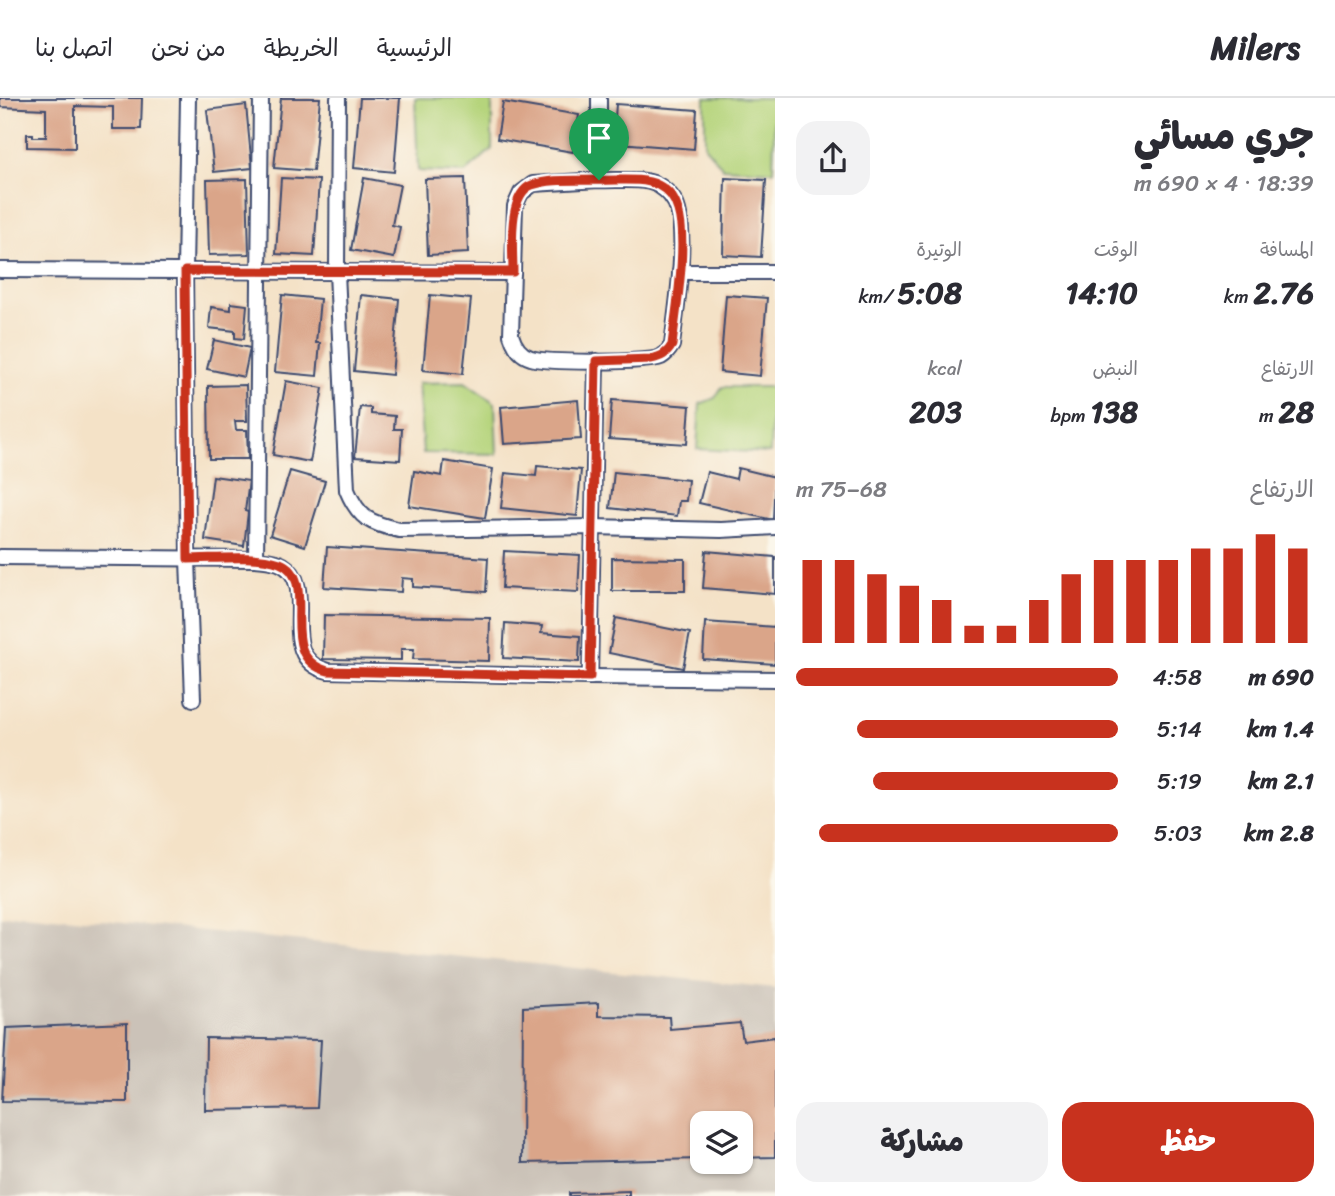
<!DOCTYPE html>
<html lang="ar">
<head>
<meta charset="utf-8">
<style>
	:root { --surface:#fff; --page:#f2f2f3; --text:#2b2b33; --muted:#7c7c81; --line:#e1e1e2; --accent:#c8321e }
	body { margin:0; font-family:Sriracha,"Playpen Sans Arabic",sans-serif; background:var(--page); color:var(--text); direction:rtl; height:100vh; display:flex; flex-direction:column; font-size:26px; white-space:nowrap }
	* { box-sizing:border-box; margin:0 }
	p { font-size:23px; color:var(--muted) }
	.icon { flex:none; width:38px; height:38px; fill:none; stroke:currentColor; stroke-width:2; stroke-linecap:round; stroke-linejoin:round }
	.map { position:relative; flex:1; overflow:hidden; direction:ltr }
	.panel { display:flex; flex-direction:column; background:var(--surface); width:560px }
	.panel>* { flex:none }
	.buttons { position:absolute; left:690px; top:1013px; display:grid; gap:14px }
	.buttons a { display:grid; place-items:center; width:63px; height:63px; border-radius:14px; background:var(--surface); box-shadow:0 2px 5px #0004; font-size:35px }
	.pin { position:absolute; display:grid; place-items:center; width:60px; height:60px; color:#fff; margin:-72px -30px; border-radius:50% 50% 50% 0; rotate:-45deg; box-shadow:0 0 7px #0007 }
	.pin .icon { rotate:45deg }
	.round { display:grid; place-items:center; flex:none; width:74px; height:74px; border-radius:21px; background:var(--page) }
	.summary { display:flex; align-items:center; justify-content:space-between; height:119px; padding:0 21px }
	h1 { font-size:38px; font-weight:800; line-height:52px }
	.stats { display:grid; grid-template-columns:repeat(3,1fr); gap:10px; height:119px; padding:7px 21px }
	.stats div { display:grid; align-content:center }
	.stats b { font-size:30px; font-weight:800 }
	.stats small { font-size:19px; font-weight:400 }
	.stats p { font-size:19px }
	.chart { height:196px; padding:14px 21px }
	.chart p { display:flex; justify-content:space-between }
	.chart svg { width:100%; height:126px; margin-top:7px; stroke:var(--accent); stroke-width:6 }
	.button { display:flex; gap:14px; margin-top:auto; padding:14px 21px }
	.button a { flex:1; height:80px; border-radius:21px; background:var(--accent); color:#fff; font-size:28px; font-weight:800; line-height:80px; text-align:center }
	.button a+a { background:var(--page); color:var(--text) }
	ul { padding:0 21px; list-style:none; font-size:23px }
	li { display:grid; grid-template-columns:112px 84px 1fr; align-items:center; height:52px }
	li i { height:18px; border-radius:9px; background:var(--accent) }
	header { display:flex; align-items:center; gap:42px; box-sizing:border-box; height:98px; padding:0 35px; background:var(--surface); border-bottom:2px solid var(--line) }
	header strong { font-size:33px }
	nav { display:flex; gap:38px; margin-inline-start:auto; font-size:24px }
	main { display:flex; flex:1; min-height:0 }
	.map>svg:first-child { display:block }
</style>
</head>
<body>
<header>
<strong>Milers</strong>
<nav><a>الرئيسية</a><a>الخريطة</a><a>من نحن</a><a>اتصل بنا</a></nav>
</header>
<main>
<section class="panel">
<div class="summary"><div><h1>جري مسائي</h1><p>18:39 · 4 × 690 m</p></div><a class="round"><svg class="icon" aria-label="share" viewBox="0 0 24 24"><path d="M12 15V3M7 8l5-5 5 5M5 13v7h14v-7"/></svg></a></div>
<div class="stats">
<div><p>المسافة</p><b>2.76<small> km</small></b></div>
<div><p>الوقت</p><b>14:10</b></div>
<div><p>الوتيرة</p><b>5:08<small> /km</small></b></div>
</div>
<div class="stats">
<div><p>الارتفاع</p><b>28<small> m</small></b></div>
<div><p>النبض</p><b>138<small> bpm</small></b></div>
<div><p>kcal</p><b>203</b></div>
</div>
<div class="chart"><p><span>الارتفاع</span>68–75 m</p>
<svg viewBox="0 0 160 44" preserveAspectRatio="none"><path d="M5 44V15M15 44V15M25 44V20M35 44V24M45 44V29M55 44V38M65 44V38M75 44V29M85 44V20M95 44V15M105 44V15M115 44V15M125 44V11M135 44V11M145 44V6M155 44V11"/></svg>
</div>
<ul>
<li><b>690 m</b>4:58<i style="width:100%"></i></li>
<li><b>1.4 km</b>5:14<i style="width:81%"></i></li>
<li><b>2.1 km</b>5:19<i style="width:76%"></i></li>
<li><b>2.8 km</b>5:03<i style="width:93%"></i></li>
</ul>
<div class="button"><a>حفظ</a><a>مشاركة</a></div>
</section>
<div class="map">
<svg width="775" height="1098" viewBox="0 0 775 1098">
	<rect width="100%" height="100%" fill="#fbf7ec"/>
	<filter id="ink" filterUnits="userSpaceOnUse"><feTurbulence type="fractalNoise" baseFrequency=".0143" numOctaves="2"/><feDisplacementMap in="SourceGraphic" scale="14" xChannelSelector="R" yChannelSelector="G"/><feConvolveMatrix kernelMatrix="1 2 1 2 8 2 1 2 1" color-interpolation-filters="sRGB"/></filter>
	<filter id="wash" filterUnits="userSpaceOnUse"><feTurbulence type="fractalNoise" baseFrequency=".00686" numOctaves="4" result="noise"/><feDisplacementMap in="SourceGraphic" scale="28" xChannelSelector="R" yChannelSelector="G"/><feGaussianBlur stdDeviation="1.57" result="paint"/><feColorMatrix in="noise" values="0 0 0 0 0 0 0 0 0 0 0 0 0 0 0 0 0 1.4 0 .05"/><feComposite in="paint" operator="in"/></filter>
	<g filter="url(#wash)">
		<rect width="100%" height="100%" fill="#f4e2c7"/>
		<path fill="#cbc2b8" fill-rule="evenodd" d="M 23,815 L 775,890 L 775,1098 L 0,1098 L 0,818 ZM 702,1026 L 740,1026 L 740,1064 L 702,1064 Z"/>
		<g fill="#b5d47b" stroke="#68826c" stroke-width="2">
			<polygon points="415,0 492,0 492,51 465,75 418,73"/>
			<polygon points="705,0 775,0 773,73 723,70 705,49"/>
			<polygon points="465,284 495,305 497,356 423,355 418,285"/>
			<polygon points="722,289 773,289 770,355 697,351 700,306 715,300"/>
		</g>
		<g id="blocks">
			<g fill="#daa589">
				<polygon points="0,0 142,0 141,31 113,31 113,9 75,8 75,50 27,49 27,36 33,36 33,39 46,39 46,11 0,9"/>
				<polygon points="281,0 320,0 313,73 274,70"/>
				<polygon points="360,0 400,0 394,74 354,70"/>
				<polygon points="503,4 579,17 573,54 497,41"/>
				<polygon points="616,6 697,12 694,51 619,45 619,35 614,34"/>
				<polygon points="246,7 252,70 214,74 207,12"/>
				<polygon points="281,80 319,82 314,158 276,156"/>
				<polygon points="364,80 400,87 392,127 400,129 394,160 351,152"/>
				<polygon points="465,80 468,155 428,157 425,81"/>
				<polygon points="725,80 766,82 761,159 723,157"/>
				<polygon points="247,81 249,156 209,157 207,82"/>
				<polygon points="282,197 320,201 316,245 320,245 317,278 275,274"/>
				<polygon points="361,197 399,201 392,277 354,273"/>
				<polygon points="430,197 471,201 463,276 423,272"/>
				<polygon points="726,197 767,200 760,278 720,274"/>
				<polygon points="231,205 247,207 244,241 235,240 235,233 209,230 211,209 231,212"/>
				<polygon points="214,242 250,250 244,279 207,271"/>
				<polygon points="286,283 323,290 310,364 273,357"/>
				<polygon points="246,287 247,323 235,323 236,332 247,332 248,361 209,361 208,288"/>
				<polygon points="578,302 581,341 504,346 501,309"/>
				<polygon points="612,302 690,308 687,346 609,341"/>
				<polygon points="360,309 371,310 371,316 395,318 394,331 402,331 400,362 355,359"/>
				<polygon points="444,363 493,371 485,420 409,408 414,373 442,378"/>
				<polygon points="537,368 581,372 577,418 501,410 505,375 536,378"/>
				<polygon points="738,370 775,379 773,422 699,405 707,374 736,381"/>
				<polygon points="290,373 325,383 305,448 270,437"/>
				<polygon points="614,374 688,382 686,403 679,403 677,418 610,410"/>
				<polygon points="213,378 249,383 245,413 248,414 244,448 205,442"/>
				<polygon points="327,449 488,460 486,494 413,489 413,481 402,480 401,494 324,489"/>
				<polygon points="504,453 580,457 578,494 502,490"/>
				<polygon points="706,453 775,459 775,496 703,490"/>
				<polygon points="612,460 685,461 685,493 612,493"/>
				<polygon points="324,517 490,520 489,563 413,561 414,551 401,551 401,562 323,561"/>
				<polygon points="616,520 690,535 683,570 609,555"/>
				<polygon points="705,524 775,529 775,566 703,561"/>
				<polygon points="505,525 542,528 541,535 580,538 579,564 503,560"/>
				<polygon points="598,905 598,918 669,919 670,931 740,925 743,943 775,939 775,1059 740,1060 740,1026 702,1026 702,1061 522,1065 523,909"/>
				<polygon points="127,925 127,1004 2,1003 6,930"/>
				<polygon points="206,940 321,942 317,1010 205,1012"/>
				<polygon points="629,1093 629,1098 569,1098 569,1095"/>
			</g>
		</g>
	</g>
	<g filter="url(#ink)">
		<use href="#blocks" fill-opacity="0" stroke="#3c4a6e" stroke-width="2"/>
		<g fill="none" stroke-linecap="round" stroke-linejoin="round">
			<defs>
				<g id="street">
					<polyline points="188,0 185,173 188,461 193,601"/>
					<path d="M 338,0 L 337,174 L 347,392 C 359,421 370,425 399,432 L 592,429 L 721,432 L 775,429"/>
					<polyline points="599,0 599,82"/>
					<path d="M 599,82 C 617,83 642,79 658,87 C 668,93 675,101 678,112 C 687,145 676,212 672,247 C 669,252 666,256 661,259 C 646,265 547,265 531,260 C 520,257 514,247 511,237 L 515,108 L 521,95 L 533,86 Z"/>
					<polyline points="0,172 513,175"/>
					<polyline points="680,174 775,174"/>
					<path d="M 0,459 L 256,461 C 265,462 275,462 283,467 C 320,489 273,560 328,573 L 590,579 L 775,581"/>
					<polyline points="256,461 261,0"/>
					<polyline points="590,579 596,263"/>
				</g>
			</defs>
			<use href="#street" stroke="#3c4a6e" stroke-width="18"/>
			<use href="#street" stroke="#fff" stroke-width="14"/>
		</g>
	</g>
	<g fill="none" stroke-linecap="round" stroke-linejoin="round" filter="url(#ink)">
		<defs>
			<path id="route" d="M 599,82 C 617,83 642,79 658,87 C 668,92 675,101 678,112 C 688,145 676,212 672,247 C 667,256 661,259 651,261 L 596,263 L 590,579 L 328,573 C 272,559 322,482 280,465 C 255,456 214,461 188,461 L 185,173 L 513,174 C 513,152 507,96 532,87 C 552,80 578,83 599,82 Z"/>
		</defs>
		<use href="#route" stroke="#fff" stroke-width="14"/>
		<use href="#route" stroke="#c8321e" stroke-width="9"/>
	</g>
</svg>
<div class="buttons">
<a><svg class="icon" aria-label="layers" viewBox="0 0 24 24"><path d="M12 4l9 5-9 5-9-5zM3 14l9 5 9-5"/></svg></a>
</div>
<div class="pin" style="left:599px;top:82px;background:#1e9e55"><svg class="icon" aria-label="arrive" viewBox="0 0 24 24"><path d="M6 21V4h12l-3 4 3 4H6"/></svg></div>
</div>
</main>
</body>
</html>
